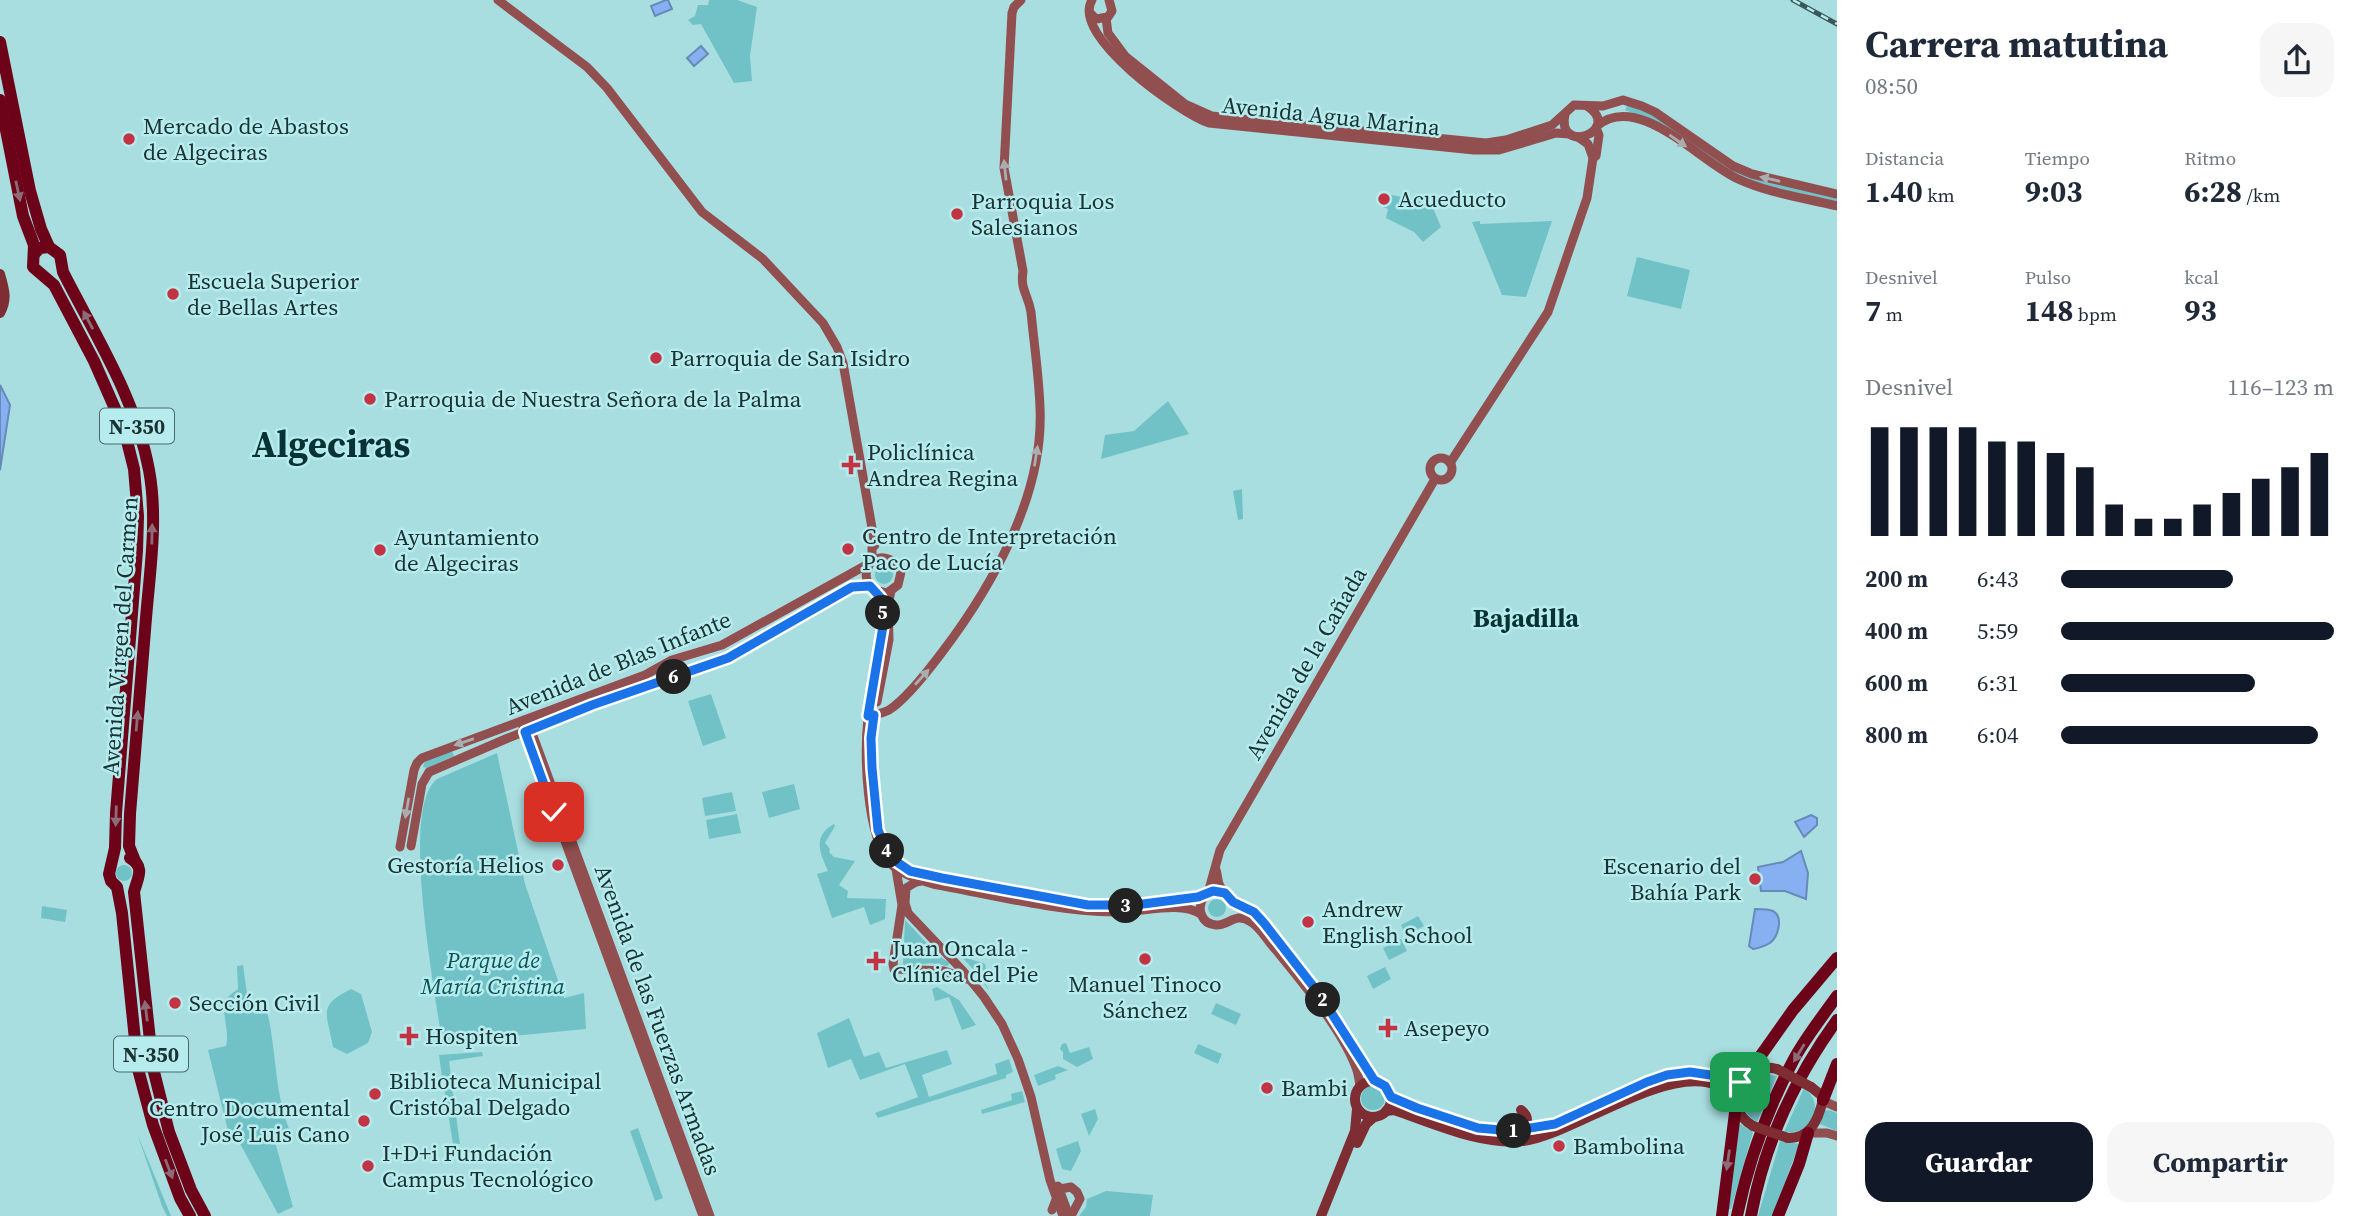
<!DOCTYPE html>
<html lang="es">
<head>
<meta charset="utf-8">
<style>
	:root { --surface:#fff; --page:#f6f6f7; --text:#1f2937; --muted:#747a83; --accent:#111827 }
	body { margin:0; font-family:"Source Serif 4",serif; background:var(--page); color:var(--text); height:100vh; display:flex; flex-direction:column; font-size:26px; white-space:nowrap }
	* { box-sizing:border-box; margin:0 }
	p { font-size:23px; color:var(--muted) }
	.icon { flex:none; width:38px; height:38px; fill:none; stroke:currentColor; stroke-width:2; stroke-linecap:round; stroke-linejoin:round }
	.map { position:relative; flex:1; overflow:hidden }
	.side { display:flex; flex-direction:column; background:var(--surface); width:525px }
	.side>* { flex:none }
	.pin { position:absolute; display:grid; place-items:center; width:60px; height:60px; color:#fff; margin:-30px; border-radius:14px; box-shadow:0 4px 10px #0006 }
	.km { position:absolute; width:35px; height:35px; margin:-18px; border-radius:50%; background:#222; color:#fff; font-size:19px; line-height:35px; text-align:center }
	.round { display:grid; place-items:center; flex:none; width:74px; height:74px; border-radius:21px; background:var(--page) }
	.overview { display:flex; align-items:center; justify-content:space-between; height:119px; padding:0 28px }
	h1 { font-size:38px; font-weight:700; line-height:52px }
	.stats { display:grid; grid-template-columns:repeat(3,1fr); gap:10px; height:119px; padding:7px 28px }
	.stats div { display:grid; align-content:center }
	.stats b { font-size:30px; font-weight:700 }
	.stats small { font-size:19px; font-weight:400 }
	.stats p { font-size:19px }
	.chart { height:196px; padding:14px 28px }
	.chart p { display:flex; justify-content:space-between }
	.chart svg { width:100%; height:126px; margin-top:7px; stroke:var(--accent); stroke-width:6 }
	.primary-button { display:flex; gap:14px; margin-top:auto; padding:14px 28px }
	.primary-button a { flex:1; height:80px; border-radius:21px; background:var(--accent); color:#fff; font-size:28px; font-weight:700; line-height:80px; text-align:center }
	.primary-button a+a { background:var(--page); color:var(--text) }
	ul { padding:0 28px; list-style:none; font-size:23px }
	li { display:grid; grid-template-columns:112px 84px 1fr; align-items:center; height:52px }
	li i { height:18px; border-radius:9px; background:var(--accent) }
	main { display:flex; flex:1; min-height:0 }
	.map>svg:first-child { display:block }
</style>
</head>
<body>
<main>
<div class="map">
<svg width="1837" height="1216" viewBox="0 0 1837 1216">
	<rect width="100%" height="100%" fill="#a9dee1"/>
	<g fill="#71c2c6">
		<polygon points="709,0 737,0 757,7 750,56 752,81 734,83 701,24 693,25 688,20 695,16 698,5 708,5"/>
		<polygon points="1628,104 1661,118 1729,167 1837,197 1837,203 1740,178 1644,118 1625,110"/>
		<polygon points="1387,194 1431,203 1441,227 1423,242 1414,232 1386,218 1388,209 1383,207"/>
		<polygon points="1480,221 1480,224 1552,221 1526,297 1502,295 1472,222"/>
		<polygon points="1637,257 1690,270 1681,309 1627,296"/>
		<polygon points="1168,401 1189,434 1101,459 1105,435 1134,431"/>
		<polygon points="1242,489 1243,519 1238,520 1233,491"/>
		<circle cx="884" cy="575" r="9"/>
		<polygon points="711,694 726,738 703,746 688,701"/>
		<polygon points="452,751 454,756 427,768 423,767 425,760"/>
		<path d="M 497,753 L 525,884 L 564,998 L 584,993 L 586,1029 L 442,1043 C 436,994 399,808 437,779 Z"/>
		<polygon points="794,784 800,809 769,818 762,792"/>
		<polygon points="732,792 736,811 705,816 702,798"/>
		<polygon points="737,814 741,833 709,839 706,820"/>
		<path d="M 834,824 L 835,826 L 825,843 L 830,849 L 829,852 L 834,857 L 855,861 L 839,885 L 848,891 L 847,898 L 886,899 L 885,919 L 870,925 L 864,907 L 832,918 L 817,874 L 828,871 C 820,853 812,836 834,824 Z"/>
		<circle cx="124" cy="873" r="8"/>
		<circle cx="1217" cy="908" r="9"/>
		<polygon points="42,906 67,910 65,922 41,918"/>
		<polygon points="1418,916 1424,926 1406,935 1401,925"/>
		<polygon points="905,920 939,956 950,963 947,966 931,963 906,966 903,964"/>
		<polygon points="1401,939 1407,951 1389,960 1383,948"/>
		<polygon points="961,956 985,964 987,974 983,977 989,991 980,977"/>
		<path d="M 243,965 L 248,1001 L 263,998 C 278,1041 272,1091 291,1133 L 274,1138 L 293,1207 L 278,1214 L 237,1138 L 230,1139 L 208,1050 L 226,1046 C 230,1032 221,1011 225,1001 C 228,996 234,992 238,989 L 237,966 Z"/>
		<polygon points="1385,967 1391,979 1373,989 1367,976"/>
		<polygon points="937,987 959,1000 976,1025 962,1030 949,997 935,1001 932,989"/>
		<path d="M 351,989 L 361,994 L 372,1032 L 368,1043 L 347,1054 L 333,1047 C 327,1013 317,1006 351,989 Z"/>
		<polygon points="1216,1003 1241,1014 1236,1025 1211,1014"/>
		<polygon points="849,1018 864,1057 879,1052 886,1068 947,1050 952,1064 922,1075 929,1097 997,1074 995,1064 1009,1059 1013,1072 1006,1075 1006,1078 878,1118 875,1113 918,1097 905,1064 860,1080 851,1059 828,1068 817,1033"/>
		<polygon points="1066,1043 1070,1053 1089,1047 1093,1059 1077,1067 1063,1059 1063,1052 1060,1049 1062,1044"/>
		<polygon points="1198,1044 1222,1054 1218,1064 1194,1053"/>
		<polygon points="482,1052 483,1056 449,1061 451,1076 442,1077 439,1055"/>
		<polygon points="1058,1066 1068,1070 1055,1075 1056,1079 1038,1086 1034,1075"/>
		<path d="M 1759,1073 L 1777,1076 L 1757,1122 C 1733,1107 1737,1087 1759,1073 Z"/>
		<circle cx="1373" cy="1098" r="12"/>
		<polygon points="452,1087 460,1144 453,1144 444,1088"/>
		<path d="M 1804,1088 C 1827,1105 1811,1136 1784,1132 Z"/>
		<polygon points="1022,1091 1025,1102 982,1114 981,1110 1012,1100 1011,1094"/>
		<polygon points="1095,1109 1098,1119 1089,1136 1081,1114"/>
		<polygon points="1829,1110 1837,1113 1837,1131 1820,1124 1824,1111"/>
		<polygon points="1738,1123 1753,1132 1731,1209 1726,1209"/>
		<polygon points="638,1128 663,1198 655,1201 630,1131"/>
		<polygon points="137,1133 171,1216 167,1216 162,1206"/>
		<polygon points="1078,1141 1081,1151 1071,1171 1062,1169 1056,1149"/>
		<polygon points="1780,1141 1799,1144 1773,1216 1758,1216"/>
		<polygon points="1106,1191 1153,1195 1150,1216 1079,1216 1086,1207 1087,1199"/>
	</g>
	<g fill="#87b0f2" stroke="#678ab8" stroke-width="2">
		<polygon points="666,0 668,0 672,9 655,16 651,6"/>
		<polygon points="701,46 708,54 694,66 687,58"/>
		<polygon points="0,385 10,405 0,470"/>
		<polygon points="1811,815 1817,818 1817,825 1804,837 1795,822"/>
		<polygon points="1801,851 1808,873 1806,899 1785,891 1761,891 1758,867 1783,862"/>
		<path d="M 1755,909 C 1760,909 1769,909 1773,911 C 1784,917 1778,937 1770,943 C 1765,946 1759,948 1753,949 L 1749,946 Z"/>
	</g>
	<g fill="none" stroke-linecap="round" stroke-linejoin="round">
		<g stroke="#924f50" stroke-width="9">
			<polyline points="498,0 587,67 607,88 702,212 763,259 823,323 837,347 843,363 875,545 872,548 872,561"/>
			<path d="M 1092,0 C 1070,36 1180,113 1209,123 L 1474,150 L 1499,150 L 1556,133 L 1570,134"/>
			<polyline points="1090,13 1096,19 1108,17 1112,11 1109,0"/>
			<polyline points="1106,18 1108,33 1125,56 1185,104 1212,116 1486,143 1506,140 1552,125 1574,105 1603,106 1623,100 1642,106 1655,112 1733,166 1752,174 1837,194"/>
			<path d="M 1565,114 C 1556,157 1624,130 1587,106"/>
			<path d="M 1597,126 C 1638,91 1699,161 1738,179 C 1768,193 1805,198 1837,206"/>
			<polyline points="1578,137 1588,144 1593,158"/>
			<circle cx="1441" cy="469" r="11"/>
			<polyline points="1450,463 1548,312 1587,198 1593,158 1596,156 1599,135 1596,128"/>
			<path d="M 873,590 L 887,593 L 898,585 L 901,572 C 896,556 872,551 867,570 C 863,583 874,588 880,597 C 885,605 883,619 883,629 C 881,659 871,688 868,718 C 864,755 866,834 890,863 C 900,874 919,880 933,884 C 993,895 1054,911 1115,912 C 1142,913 1178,900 1201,914"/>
			<polyline points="877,702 889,640 888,605 891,591"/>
			<path d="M 868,716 C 875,715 883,713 889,710 C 905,700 931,667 943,651 C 993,585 1044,494 1040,408 C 1039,376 1034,344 1031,312 C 1028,294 1020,290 1023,271 L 1004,168 L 1012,13 L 1014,7 L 1021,0"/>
			<polyline points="529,725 710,1216"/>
			<polyline points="523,727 703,1216"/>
			<polyline points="411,846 422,784 429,772 508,738 592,705 717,663 852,587 870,587"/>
			<polyline points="400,847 414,770 417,763 422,758 645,675 672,660 722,645 870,563"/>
			<polyline points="896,869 902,905 893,964 894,969 944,971 967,979"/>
			<path d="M 1216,870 C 1218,875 1217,881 1220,886 C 1228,903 1251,908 1264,922 C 1305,970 1344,1025 1374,1080"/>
			<polyline points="913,872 1088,905 1135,905 1205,895"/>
			<polyline points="921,881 916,882 906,888 905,903 908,913 963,971 984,997 1002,1024 1018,1059 1031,1097 1050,1180 1063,1216"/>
			<polyline points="1208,893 1220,850 1435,479"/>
			<path d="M 1225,893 L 1213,891 L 1203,898 C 1197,909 1201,924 1216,925 C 1229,926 1235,911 1251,922 C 1261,928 1268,942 1276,950 C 1302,982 1340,1027 1355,1065 C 1358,1071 1359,1079 1360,1086"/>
			<polyline points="1823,1101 1837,1107"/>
			<polyline points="1809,1133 1827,1133 1837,1136"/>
			<polyline points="1058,1186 1069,1216"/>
			<polyline points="1052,1210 1060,1189 1071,1187 1077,1192 1080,1199 1071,1216"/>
		</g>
		<g stroke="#7e2d32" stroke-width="10">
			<path d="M 0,274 C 4,289 8,299 0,313"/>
			<circle cx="1373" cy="1099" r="18"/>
			<polyline points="1391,1097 1417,1108 1478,1128 1512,1131 1555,1124 1647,1082 1667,1075 1690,1072 1731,1078 1745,1076"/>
			<path d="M 1521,1110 C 1530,1117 1528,1125 1521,1134"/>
			<path d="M 1386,1111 L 1394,1110 C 1435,1124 1480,1145 1523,1141 C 1575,1136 1697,1041 1735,1101"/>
			<path d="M 1753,1126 C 1719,1106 1739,1060 1777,1069"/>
			<path d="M 1788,1138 C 1811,1138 1818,1120 1823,1100 L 1821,1095 L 1811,1087"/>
			<polyline points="1357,1143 1366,1124 1374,1117"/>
			<polyline points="1321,1216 1355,1131 1357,1109"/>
		</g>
		<g stroke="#6c0318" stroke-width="12">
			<polyline points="0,42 30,191 41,229 49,247"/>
			<polyline points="0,100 23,216 34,245 33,267 54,285 94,361 124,429 134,469 138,516 137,551 116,813 115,848 109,874 111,881 117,887 122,913 138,1069 153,1125 180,1198 190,1216"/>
			<path d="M 34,254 L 40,248 L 49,247 L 60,255 L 63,272 C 95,335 136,399 149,470 C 158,518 150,570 146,618 C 141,684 135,749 130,814 L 129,846 L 135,861"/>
			<path d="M 130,858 C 146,867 137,879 134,892 L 153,1068 L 169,1132 L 191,1190 L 205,1216"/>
			<polyline points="1747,1075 1793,1010 1837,958"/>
			<polyline points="1823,1100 1837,1064"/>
			<polyline points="1722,1216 1736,1105"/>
			<path d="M 1737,1216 C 1748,1162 1768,1108 1794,1059 C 1806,1037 1822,1017 1837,996"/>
			<path d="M 1751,1216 C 1764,1145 1795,1078 1837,1020"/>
			<polyline points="1778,1216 1799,1164 1808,1133"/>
		</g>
		<defs>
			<polyline id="rail" points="1793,0 1837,24"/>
		</defs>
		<use href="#rail" stroke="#3a5759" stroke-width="5"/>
		<use href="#rail" stroke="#b6ecee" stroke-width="2.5" stroke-dasharray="8" stroke-linecap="butt"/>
		<g stroke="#7e2d32" stroke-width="10">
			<polyline points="1777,1069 1811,1087"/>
			<polyline points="1753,1126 1788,1138"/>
		</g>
	</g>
	<defs><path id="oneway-solid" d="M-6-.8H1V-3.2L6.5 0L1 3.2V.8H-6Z" transform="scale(1.75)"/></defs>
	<g fill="#a8adaf">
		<use href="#oneway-solid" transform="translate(1678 141) rotate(35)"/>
		<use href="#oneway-solid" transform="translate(1005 170) rotate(-96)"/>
		<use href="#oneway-solid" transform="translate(1770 179) rotate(-167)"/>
		<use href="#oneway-solid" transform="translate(1036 456) rotate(-81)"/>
		<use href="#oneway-solid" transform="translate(922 677) rotate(-48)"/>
		<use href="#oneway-solid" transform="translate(464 742) rotate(161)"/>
		<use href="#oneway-solid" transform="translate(407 808) rotate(100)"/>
	</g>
	<g fill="#8d6c78">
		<use href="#oneway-solid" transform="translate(18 191) rotate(78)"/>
		<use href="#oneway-solid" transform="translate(88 320) rotate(-118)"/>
		<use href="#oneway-solid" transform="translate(152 534) rotate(-89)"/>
		<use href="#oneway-solid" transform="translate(137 721) rotate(-85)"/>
		<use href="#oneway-solid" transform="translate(116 816) rotate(92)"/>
		<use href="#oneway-solid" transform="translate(146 1011) rotate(-97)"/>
		<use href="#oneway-solid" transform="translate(1799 1053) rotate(121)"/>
		<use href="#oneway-solid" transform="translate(1728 1160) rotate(98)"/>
		<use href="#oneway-solid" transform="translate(169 1169) rotate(69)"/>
	</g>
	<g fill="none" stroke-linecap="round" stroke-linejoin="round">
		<defs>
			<polyline id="route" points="554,812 525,732 592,705 728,658 852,587 870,586 881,598 883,626 868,716 874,715 871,738 872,768 878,830 887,851 894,860 910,871 942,878 1088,905 1135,905 1198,897 1213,891 1225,893 1233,902 1254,912 1264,923 1320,995 1374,1080 1385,1086 1391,1097 1417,1108 1478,1128 1512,1131 1555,1124 1647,1082 1667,1075 1690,1072 1731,1078 1745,1076 1740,1082"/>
		</defs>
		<use href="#route" stroke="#fff" stroke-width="14"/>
		<use href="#route" stroke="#1a73e8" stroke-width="9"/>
	</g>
	<g fill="#c33343" stroke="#b6ecee" stroke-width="2.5">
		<circle cx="129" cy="139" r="7"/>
		<circle cx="1384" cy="199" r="7"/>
		<circle cx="957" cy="214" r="7"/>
		<circle cx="173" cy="294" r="7"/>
		<circle cx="656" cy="358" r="7"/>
		<circle cx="370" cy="399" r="7"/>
		<path d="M847.5 454.5h7v7h7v7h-7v7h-7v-7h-7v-7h7z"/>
		<circle cx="848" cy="549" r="7"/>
		<circle cx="380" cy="550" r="7"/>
		<circle cx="558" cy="865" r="7"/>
		<circle cx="1755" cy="879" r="7"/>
		<circle cx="1308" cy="922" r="7"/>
		<circle cx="1145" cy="959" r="7"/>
		<path d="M872.5 950.5h7v7h7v7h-7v7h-7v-7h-7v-7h7z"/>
		<circle cx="175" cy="1003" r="7"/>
		<path d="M1384.5 1017.5h7v7h7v7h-7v7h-7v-7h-7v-7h7z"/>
		<path d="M405.5 1025.5h7v7h7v7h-7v7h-7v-7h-7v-7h7z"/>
		<circle cx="1267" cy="1088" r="7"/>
		<circle cx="375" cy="1094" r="7"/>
		<circle cx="364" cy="1121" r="7"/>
		<circle cx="1559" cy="1146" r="7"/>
		<circle cx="368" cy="1166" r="7"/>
	</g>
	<g text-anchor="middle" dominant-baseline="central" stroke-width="5" stroke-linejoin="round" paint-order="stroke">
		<g fill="#b6ecee" stroke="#4a696a" stroke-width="2">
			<rect x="100" y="408.5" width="74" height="35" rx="5"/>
			<rect x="114" y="1036.5" width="74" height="35" rx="5"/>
		</g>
		<g font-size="21" font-weight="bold" fill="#1b3132">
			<text x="137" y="426">N-350</text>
			<text x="151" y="1054">N-350</text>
		</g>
		<g font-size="23" fill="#1b3132" stroke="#b6ecee">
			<text transform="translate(1331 116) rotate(6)">Avenida Agua Marina</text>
			<text transform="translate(120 636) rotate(-86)">Avenida Virgen del Carmen</text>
			<text transform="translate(618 663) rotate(-22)">Avenida de Blas Infante</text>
			<text transform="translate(1306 663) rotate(-60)">Avenida de la Cañada</text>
			<text transform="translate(658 1020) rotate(70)">Avenida de las Fuerzas Armadas</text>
		</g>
		<g font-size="23" fill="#1b3132" stroke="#b6ecee" text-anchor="start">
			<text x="143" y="126">Mercado de Abastos<tspan x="143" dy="26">de Algeciras</tspan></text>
			<text x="1398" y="199">Acueducto</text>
			<text x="971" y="201">Parroquia Los<tspan x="971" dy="26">Salesianos</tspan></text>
			<text x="187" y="281">Escuela Superior<tspan x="187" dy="26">de Bellas Artes</tspan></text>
			<text x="670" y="358">Parroquia de San Isidro</text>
			<text x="384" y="399">Parroquia de Nuestra Señora de la Palma</text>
			<text x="867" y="452">Policlínica<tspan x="867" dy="26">Andrea Regina</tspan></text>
			<text x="862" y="536">Centro de Interpretación<tspan x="862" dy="26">Paco de Lucía</tspan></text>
			<text x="394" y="537">Ayuntamiento<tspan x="394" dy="26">de Algeciras</tspan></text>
			<text x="544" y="865" text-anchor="end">Gestoría Helios</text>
			<text x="1741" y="866" text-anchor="end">Escenario del<tspan x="1741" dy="26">Bahía Park</tspan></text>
			<text x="1322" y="909">Andrew<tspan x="1322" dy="26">English School</tspan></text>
			<text x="892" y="948">Juan Oncala -<tspan x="892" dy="26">Clínica del Pie</tspan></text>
			<text x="1145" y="984" text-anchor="middle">Manuel Tinoco<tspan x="1145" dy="26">Sánchez</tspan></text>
			<text x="189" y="1003">Sección Civil</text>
			<text x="1404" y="1028">Asepeyo</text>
			<text x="425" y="1036">Hospiten</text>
			<text x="389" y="1081">Biblioteca Municipal<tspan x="389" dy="26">Cristóbal Delgado</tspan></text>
			<text x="1281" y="1088">Bambi</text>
			<text x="350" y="1108" text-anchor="end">Centro Documental<tspan x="350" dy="26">José Luis Cano</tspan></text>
			<text x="1573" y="1146">Bambolina</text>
			<text x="382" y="1153">I+D+i Fundación<tspan x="382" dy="26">Campus Tecnológico</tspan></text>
		</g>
		<g font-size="23" font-style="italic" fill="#0b5357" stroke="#b6ecee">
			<text x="493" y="960">Parque de<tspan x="493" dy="26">María Cristina</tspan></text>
		</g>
		<g font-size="26" font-weight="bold" fill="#093234" stroke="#b6ecee">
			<text x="1526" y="618">Bajadilla</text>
		</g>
		<g font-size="37" font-weight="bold" fill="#093234" stroke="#b6ecee">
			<text x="331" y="444">Algeciras</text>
		</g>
	</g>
</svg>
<div class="pin" style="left:1740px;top:1082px;background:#1e9e55"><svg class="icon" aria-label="arrive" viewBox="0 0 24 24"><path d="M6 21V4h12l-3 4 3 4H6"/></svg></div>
<div class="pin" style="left:554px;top:812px;background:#d93025"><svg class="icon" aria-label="check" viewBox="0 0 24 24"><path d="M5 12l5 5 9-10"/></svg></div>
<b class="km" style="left:1514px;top:1131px">1</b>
<b class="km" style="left:1323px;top:1000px">2</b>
<b class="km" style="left:1126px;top:906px">3</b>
<b class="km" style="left:887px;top:851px">4</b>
<b class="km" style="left:883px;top:613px">5</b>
<b class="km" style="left:674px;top:677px">6</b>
</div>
<section class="side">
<div class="overview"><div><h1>Carrera matutina</h1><p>08:50</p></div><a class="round"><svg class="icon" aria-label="share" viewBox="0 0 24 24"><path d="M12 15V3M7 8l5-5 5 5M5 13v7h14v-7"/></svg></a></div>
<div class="stats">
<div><p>Distancia</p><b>1.40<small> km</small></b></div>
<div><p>Tiempo</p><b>9:03</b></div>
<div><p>Ritmo</p><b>6:28<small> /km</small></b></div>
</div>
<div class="stats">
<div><p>Desnivel</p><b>7<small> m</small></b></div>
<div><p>Pulso</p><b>148<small> bpm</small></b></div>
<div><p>kcal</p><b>93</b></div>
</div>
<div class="chart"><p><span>Desnivel</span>116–123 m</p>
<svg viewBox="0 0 160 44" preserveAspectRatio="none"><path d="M5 44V6M15 44V6M25 44V6M35 44V6M45 44V11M55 44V11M65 44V15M75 44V20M85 44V33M95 44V38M105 44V38M115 44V33M125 44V29M135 44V24M145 44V20M155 44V15"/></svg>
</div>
<ul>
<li><b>200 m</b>6:43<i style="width:63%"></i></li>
<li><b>400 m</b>5:59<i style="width:100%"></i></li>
<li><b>600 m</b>6:31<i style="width:71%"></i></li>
<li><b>800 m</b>6:04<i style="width:94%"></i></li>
</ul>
<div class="primary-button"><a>Guardar</a><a>Compartir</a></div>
</section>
</main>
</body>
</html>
